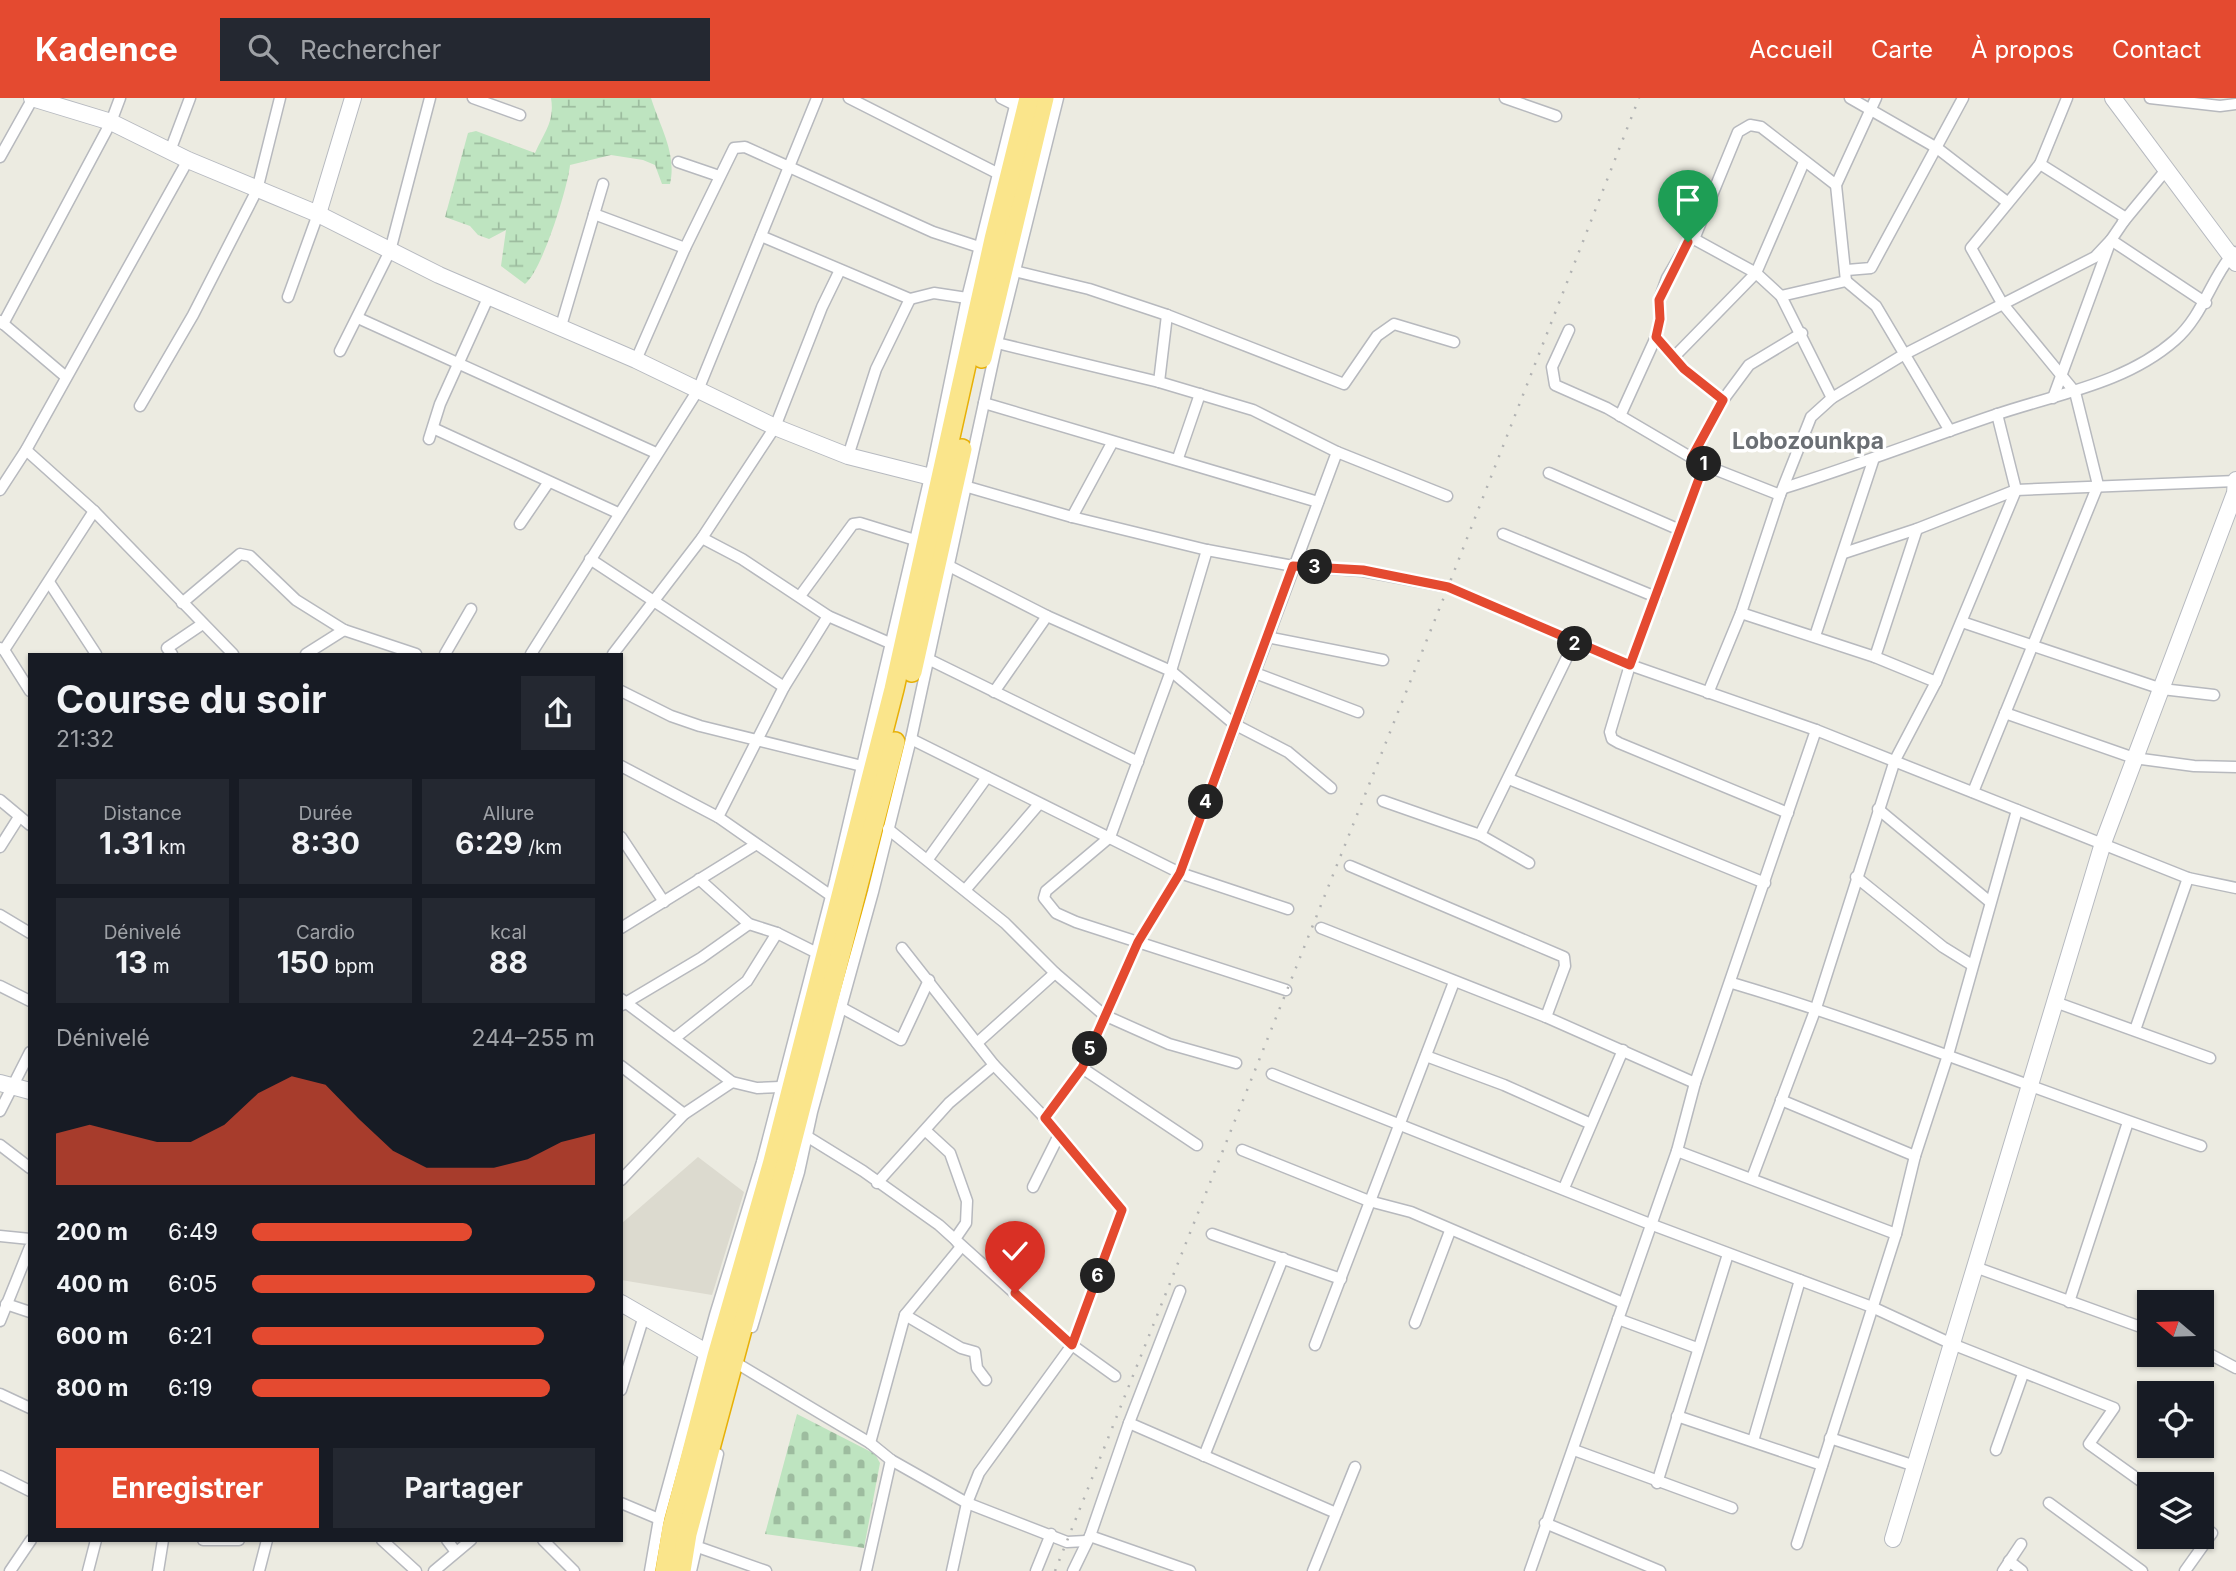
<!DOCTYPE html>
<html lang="fr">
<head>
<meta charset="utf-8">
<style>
	:root { --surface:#171b24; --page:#242831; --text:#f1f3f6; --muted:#9ea1a6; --accent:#e44a30 }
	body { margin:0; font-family:Inter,sans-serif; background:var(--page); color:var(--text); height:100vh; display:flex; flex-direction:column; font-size:26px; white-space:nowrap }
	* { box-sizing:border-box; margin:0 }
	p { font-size:23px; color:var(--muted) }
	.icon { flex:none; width:38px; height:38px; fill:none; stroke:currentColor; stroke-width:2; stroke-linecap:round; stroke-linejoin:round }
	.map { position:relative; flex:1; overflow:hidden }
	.sheet { position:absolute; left:28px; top:555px; width:595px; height:889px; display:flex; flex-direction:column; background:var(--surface); border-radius:0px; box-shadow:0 2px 5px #0004 }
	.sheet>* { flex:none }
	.needle { width:46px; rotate:289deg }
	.tools { position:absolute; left:2137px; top:1192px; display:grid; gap:14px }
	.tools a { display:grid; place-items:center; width:77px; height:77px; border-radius:0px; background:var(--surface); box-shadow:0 2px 5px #0004; font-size:35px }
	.pin { position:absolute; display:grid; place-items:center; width:60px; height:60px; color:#fff; margin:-72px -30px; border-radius:50% 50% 50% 0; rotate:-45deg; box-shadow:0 0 7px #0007 }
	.pin .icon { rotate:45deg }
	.km { position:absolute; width:35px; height:35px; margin:-18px; border-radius:50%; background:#222; color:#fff; font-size:19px; line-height:35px; text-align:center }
	.round { display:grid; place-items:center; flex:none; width:74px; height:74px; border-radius:0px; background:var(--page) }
	.headline { display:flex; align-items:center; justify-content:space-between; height:119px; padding:0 28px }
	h1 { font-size:38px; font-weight:700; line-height:52px }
	.metrics { display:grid; grid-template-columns:repeat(3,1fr); gap:10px; height:119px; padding:7px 28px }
	.metrics div { display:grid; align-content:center; border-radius:0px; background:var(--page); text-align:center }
	.metrics b { font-size:30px; font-weight:700 }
	.metrics small { font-size:19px; font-weight:400 }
	.metrics p { font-size:19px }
	.chart { height:196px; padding:14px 28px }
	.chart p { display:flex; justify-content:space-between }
	.chart svg { width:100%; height:126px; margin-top:7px; fill:var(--accent); opacity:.7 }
	.cta { display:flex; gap:14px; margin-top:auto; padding:14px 28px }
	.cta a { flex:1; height:80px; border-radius:0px; background:var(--accent); color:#fff; font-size:28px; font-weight:700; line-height:80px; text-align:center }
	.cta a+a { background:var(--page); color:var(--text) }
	ul { padding:0 28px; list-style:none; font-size:23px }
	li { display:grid; grid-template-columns:112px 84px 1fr; align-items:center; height:52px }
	li i { height:18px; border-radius:9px; background:var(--accent) }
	header { display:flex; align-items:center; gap:42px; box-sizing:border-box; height:98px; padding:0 35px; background:var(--accent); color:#fff }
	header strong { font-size:33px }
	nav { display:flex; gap:38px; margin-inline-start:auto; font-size:24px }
	.search { width:490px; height:63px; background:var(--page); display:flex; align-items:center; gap:18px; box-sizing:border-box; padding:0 24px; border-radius:0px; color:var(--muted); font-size:26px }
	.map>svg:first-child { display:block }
</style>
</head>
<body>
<header>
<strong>Kadence</strong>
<div class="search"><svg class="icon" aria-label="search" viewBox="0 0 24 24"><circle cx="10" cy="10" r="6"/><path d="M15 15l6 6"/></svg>Rechercher</div>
<nav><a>Accueil</a><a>Carte</a><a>À propos</a><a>Contact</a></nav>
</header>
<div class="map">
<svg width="2236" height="1473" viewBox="0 0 2236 1473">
	<defs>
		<pattern id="wetland-marsh" width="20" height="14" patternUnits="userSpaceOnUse" patternTransform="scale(1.75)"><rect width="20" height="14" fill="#bee4c0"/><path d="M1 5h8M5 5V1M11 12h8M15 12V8" fill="none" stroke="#9dbc9f"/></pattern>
		<pattern id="cemetery-stones" width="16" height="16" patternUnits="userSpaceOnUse" patternTransform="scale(1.75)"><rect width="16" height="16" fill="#bee4c0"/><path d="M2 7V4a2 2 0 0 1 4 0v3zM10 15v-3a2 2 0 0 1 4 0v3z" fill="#9dbc9f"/></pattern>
	</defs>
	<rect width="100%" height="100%" fill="#ecebe1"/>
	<polygon fill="#dcdacf" points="698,1059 744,1094 712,1197 621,1182 621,1126"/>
	<path fill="url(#wetland-marsh)" d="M 551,0 L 651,0 C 660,29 677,55 670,86 L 662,86 L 655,67 L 643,62 L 611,57 L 570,67 C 568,89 542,173 525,186 L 501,168 L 506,132 L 489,141 L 478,137 L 470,128 L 445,119 L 468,35 L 476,33 L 535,55 C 544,34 555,24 551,0 Z"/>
	<polygon fill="url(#cemetery-stones)" points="797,1316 875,1356 880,1365 864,1450 765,1436"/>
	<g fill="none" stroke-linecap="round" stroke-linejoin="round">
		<defs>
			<g id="street">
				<polyline points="473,0 520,17"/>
				<polyline points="849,0 997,75"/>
				<polyline points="1001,0 1015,7"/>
				<polyline points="1505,0 1556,18"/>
				<polyline points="1850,0 1937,50 2007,104"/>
				<polyline points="2150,0 2220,8 2236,6"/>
				<polyline points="170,53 190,0"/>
				<polyline points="0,59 33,0"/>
				<polyline points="678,64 719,78"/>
				<polyline points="2040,66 2126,120 2111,142 2053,300"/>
				<polyline points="594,116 685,150"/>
				<polyline points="2123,124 2166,72"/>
				<polyline points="761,138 910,201 934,195 967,200"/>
				<polyline points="1694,141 1756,175 1804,64"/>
				<polyline points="1847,172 1871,170 1963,0"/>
				<polyline points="1014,173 1089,191 1167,217 1344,286 1377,238 1394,226 1454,244"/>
				<polyline points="1846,183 1876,208 1950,333"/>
				<polyline points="1781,198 1846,183 1836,87 1876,0"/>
				<polyline points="288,199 318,116"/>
				<polyline points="358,220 656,355"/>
				<polyline points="0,223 66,279"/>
				<polyline points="3,226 111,24 120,0"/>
				<polyline points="561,228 603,86"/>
				<polyline points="1569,232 1552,269 1555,287 1607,310 1704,367 1780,397"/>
				<polyline points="1656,239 1684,271 1723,302"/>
				<polyline points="997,245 1159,284 1253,312 1337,354 1447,398"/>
				<polyline points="340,253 390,153 430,0"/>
				<polyline points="1674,259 1756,175 1781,198 1832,300"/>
				<polyline points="636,262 685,150 734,50 745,49 933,134 979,149"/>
				<polyline points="1159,284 1167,217"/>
				<polyline points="984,305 1318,404"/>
				<polyline points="140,308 193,217 257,92 280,0"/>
				<polyline points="1620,318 1656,239 1660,221 1659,202 1667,180 1688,144 1694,141 1738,34 1750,27 1761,29 1836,87"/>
				<polyline points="435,331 618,415"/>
				<polyline points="429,341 440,306 488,200"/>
				<polyline points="26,352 94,413 233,556"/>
				<polyline points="848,358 876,271 910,201"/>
				<polyline points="1692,359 1723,302 1749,267 1802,235"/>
				<polyline points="1178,360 1200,296"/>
				<polyline points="1704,367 1630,567 1610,634 1612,641 1619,645 1788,715"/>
				<polyline points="1549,375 1680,432"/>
				<polyline points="961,387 1072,419 1207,452 1293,468 1363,473 1448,489 1630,567 1816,632 2188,780 2236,790"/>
				<path d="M 1784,390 C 1855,368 1924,341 1995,317 C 2056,296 2125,286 2175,242 C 2203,218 2211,180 2234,154"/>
				<polyline points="0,392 26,352 188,62"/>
				<polyline points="1072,419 1112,345"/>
				<polyline points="520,426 548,385"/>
				<polyline points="1503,436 1656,499"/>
				<polyline points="702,440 742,461 828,518 892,546"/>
				<polyline points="1207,452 1171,573 1110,739 1046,793 1044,800 1056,815 1076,824 1286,892"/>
				<polyline points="1844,455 1917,431 2016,392 2236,383"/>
				<polyline points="590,461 784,589"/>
				<polyline points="949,468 1047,518 1171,573 1234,626 1288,654 1331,690"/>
				<polyline points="49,484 96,556"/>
				<polyline points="800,498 853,426 860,425 915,442"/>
				<polyline points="182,505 240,456 250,458 296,502 344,532 416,556"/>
				<polyline points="1741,515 1875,559 1936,584"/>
				<polyline points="1962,524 2162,591 2214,597"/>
				<polyline points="1815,538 1873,363"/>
				<polyline points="1267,539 1383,562"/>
				<polyline points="0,550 4,552 30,593"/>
				<polyline points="4,552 94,413"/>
				<polyline points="172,556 167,550 201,527"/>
				<polyline points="306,556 344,532"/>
				<polyline points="445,556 471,511"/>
				<polyline points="531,556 698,292 817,0"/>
				<polyline points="613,556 702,440 775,329 822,209 840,172"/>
				<polyline points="1875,559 1917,431"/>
				<polyline points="928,561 1138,664"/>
				<polyline points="1255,575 1358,614"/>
				<polyline points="621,593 671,618 700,628 862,668"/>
				<polyline points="994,594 1047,518"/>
				<polyline points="1708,595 1741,515 1780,397 1811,319 1832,300 1903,257 2095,159 2111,142 2206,205"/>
				<polyline points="2005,615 2134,660 2194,668 2236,669"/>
				<polyline points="911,641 1180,775 1288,811"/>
				<polyline points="621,668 718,719 830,797"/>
				<polyline points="1509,681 1765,785"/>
				<polyline points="1973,694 2098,387 2075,294 2002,205 1971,150 2040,66 2067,0"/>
				<polyline points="0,702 30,727"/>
				<polyline points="1383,703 1480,737 1529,765"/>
				<polyline points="1878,711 1990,804"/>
				<polyline points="718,719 784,589 828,518"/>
				<polyline points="888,731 1005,825 1055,875 1104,917 1169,946 1236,965"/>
				<polyline points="1480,737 1574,545"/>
				<polyline points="621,739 664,804"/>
				<polyline points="0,749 19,719"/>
				<polyline points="928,761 987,679"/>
				<polyline points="1350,768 1564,859 1565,868 1546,919"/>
				<polyline points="1856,779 1943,849 1972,867"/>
				<polyline points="699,781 749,826 777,835 815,854"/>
				<polyline points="966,791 1039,706"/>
				<polyline points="0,817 30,835"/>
				<polyline points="621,830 755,747"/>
				<polyline points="1321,830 1546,919 1695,985"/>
				<polyline points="902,850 994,967 1045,1020 1122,1112 1072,1247 979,1375 967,1405 952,1473"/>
				<path d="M 1732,885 C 1891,932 2044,996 2201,1048"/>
				<polyline points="0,888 30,903"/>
				<polyline points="621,901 732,984 757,990 780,989"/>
				<polyline points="2055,904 2210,960"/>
				<polyline points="622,907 701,860 749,826"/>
				<polyline points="842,910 901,942 929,882"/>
				<polyline points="2135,932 2188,780"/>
				<polyline points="675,940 747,883 777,835"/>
				<polyline points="977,945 1055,875"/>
				<polyline points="1426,958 1504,987 1589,1025"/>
				<polyline points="621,968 684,1016"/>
				<polyline points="1082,970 1197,1047"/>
				<polyline points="1272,976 1650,1126 1872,1209 1952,1246 2114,1310 2089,1346 2149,1389"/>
				<polyline points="1781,1002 1915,1058"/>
				<polyline points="0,1013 30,954"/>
				<polyline points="1045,1020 1082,970 1138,844 1180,775 1337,354"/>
				<polyline points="808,1039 863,1073 939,1127 1072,1247 1115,1278"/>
				<polyline points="0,1047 30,1070"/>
				<polyline points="1242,1052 1369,1103 1411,1114 1623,1205"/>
				<polyline points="1677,1053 1896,1136"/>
				<polyline points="1752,1080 1816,910 1895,662 1936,584 2016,392 1997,316"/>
				<polyline points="621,1082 684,1016 732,984"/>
				<polyline points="877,1085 949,1005 994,967"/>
				<polyline points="1033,1089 1059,1037"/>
				<polyline points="1564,1090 1623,952"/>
				<polyline points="1212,1136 1341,1181"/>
				<polyline points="0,1138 30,1141"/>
				<polyline points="1975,1169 2149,1232"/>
				<polyline points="2069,1204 2128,1024"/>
				<polyline points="6,1206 30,1214"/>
				<polyline points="905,1217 961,1250 975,1254 977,1270 986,1282"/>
				<polyline points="1618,1221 1697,1250"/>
				<polyline points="0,1223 30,1149"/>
				<polyline points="1415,1225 1450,1133"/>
				<polyline points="752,1229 799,1074 812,1014 873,794 911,641 997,245 1058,0"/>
				<polyline points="1315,1247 1454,884"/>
				<polyline points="2202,1252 2236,1270"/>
				<polyline points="733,1263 870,1345 891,1362 967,1405 1067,1444 1086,1443"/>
				<polyline points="621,1292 644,1218"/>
				<polyline points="0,1296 30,1310"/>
				<polyline points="1677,1318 1822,1367"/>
				<polyline points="1129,1325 1336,1415"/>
				<polyline points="1830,1340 1915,1368"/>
				<polyline points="1753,1343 1800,1182"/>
				<polyline points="870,1345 905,1217 961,1149 955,1141 966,1125 967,1103 950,1055 926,1033"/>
				<polyline points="1574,1352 1732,1410"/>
				<polyline points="1996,1352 2023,1276"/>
				<polyline points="1204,1358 1283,1160"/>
				<polyline points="0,1378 30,1393"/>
				<polyline points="1657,1385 1728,1156"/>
				<polyline points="621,1405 659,1421"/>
				<polyline points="2049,1405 2142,1473"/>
				<polyline points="1545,1425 1660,1473"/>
				<polyline points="1090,1438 1190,1473"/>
				<polyline points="203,1442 239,1442"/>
				<polyline points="382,1442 416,1473"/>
				<polyline points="447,1442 456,1454"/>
				<polyline points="543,1442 574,1473"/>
				<polyline points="1797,1446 1896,1136 1915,1058 1948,957 2017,712"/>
				<polyline points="695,1448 766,1473"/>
				<polyline points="2009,1463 2022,1473"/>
				<polyline points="10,1473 31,1442"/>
				<polyline points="88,1473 96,1442"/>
				<polyline points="158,1473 163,1442"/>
				<polyline points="259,1473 267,1442"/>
				<polyline points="434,1473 471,1442"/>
				<polyline points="650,1473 659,1421 715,1217 762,1064 835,783 933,366 967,200 1017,0"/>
				<polyline points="691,1473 718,1356"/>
				<polyline points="866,1473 891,1362"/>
				<polyline points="1036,1473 1051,1436"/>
				<polyline points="1073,1473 1090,1438 1129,1325 1180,1193"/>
				<polyline points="1313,1473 1355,1369"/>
				<polyline points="1530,1473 1677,1053 1695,985 1816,632"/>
				<polyline points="2003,1473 2021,1446"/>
				<polyline points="2185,1473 2212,1435 2202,1427"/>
			</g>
			<g id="secondary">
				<polyline points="32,0 111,24 188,62 318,116 439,177 636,262 775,329 848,358 951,384"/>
				<polyline points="2113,0 2236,165"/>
				<polyline points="318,116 353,0"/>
				<polyline points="0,985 30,993"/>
				<polyline points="621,1205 706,1254 727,1261"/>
				<polyline points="1893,1441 2103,745 2235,395 2236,382"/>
			</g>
			<g id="highway">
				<polyline points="982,260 1044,0"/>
				<polyline points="912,574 962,351"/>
				<polyline points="665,1473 672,1430 717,1258 772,1067 894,591 994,141 1029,0"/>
				<polyline points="681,1473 687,1436 785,1071 895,644"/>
			</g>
		</defs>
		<use href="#street" stroke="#b7b9be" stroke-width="13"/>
		<use href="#secondary" stroke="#b7bac0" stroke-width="18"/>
		<use href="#highway" stroke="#e7b007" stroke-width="22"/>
		<use href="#street" stroke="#fff" stroke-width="10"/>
		<use href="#secondary" stroke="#fff" stroke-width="16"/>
		<use href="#highway" stroke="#fae58b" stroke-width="19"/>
		<polyline stroke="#b2b3b3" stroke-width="2.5" stroke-dasharray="2 9" stroke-linecap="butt" points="1055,1473 1448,489 1639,0"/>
	</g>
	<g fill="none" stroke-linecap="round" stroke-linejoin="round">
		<defs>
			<polyline id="route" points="1015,1195 1072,1247 1122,1112 1045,1020 1082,970 1138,844 1180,775 1293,468 1363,472 1448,489 1630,567 1704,367 1692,359 1723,302 1684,271 1656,239 1660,221 1659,202 1688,144"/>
		</defs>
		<use href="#route" stroke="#fff" stroke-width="14"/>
		<use href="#route" stroke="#e44a30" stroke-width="9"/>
	</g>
	<g text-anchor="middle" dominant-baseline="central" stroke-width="7" stroke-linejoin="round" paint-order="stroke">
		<g font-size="23" font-weight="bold" fill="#6b6f74" stroke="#fff">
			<text x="1808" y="343">Lobozounkpa</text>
		</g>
	</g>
</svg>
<div class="tools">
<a><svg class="needle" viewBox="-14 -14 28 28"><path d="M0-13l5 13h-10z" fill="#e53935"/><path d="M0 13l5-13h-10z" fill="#9ea1a6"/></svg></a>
<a><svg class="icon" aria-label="locate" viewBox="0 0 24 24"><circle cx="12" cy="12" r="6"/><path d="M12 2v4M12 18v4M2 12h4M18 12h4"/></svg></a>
<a><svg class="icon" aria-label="layers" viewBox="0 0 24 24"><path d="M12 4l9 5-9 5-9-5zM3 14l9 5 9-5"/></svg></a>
</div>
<div class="pin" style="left:1688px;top:144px;background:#1e9e55"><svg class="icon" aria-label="arrive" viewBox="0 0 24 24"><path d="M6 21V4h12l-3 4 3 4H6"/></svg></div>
<div class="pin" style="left:1015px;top:1195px;background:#d93025"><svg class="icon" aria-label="check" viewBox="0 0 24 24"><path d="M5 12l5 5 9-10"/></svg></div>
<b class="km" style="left:1704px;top:366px">1</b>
<b class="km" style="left:1575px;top:546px">2</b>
<b class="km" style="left:1315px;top:469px">3</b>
<b class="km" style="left:1206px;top:704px">4</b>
<b class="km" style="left:1090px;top:951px">5</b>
<b class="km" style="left:1098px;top:1178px">6</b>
<section class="sheet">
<div class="headline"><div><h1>Course du soir</h1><p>21:32</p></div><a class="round"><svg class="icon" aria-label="share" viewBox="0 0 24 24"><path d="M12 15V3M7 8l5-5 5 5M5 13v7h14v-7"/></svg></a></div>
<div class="metrics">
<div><p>Distance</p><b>1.31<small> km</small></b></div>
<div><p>Durée</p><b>8:30</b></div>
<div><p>Allure</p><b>6:29<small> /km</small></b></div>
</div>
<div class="metrics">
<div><p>Dénivelé</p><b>13<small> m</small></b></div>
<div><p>Cardio</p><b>150<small> bpm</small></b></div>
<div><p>kcal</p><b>88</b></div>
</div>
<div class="chart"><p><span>Dénivelé</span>244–255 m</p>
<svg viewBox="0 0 160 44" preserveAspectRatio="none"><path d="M0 44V26L10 23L20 26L30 29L40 29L50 23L60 12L70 6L80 9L90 21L100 32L110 38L120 38L130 38L140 35L150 29L160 26V44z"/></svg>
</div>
<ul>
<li><b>200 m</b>6:49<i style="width:64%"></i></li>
<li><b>400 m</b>6:05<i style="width:100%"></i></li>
<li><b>600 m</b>6:21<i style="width:85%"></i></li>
<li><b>800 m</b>6:19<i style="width:87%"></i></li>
</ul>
<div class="cta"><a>Enregistrer</a><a>Partager</a></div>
</section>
</div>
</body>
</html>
